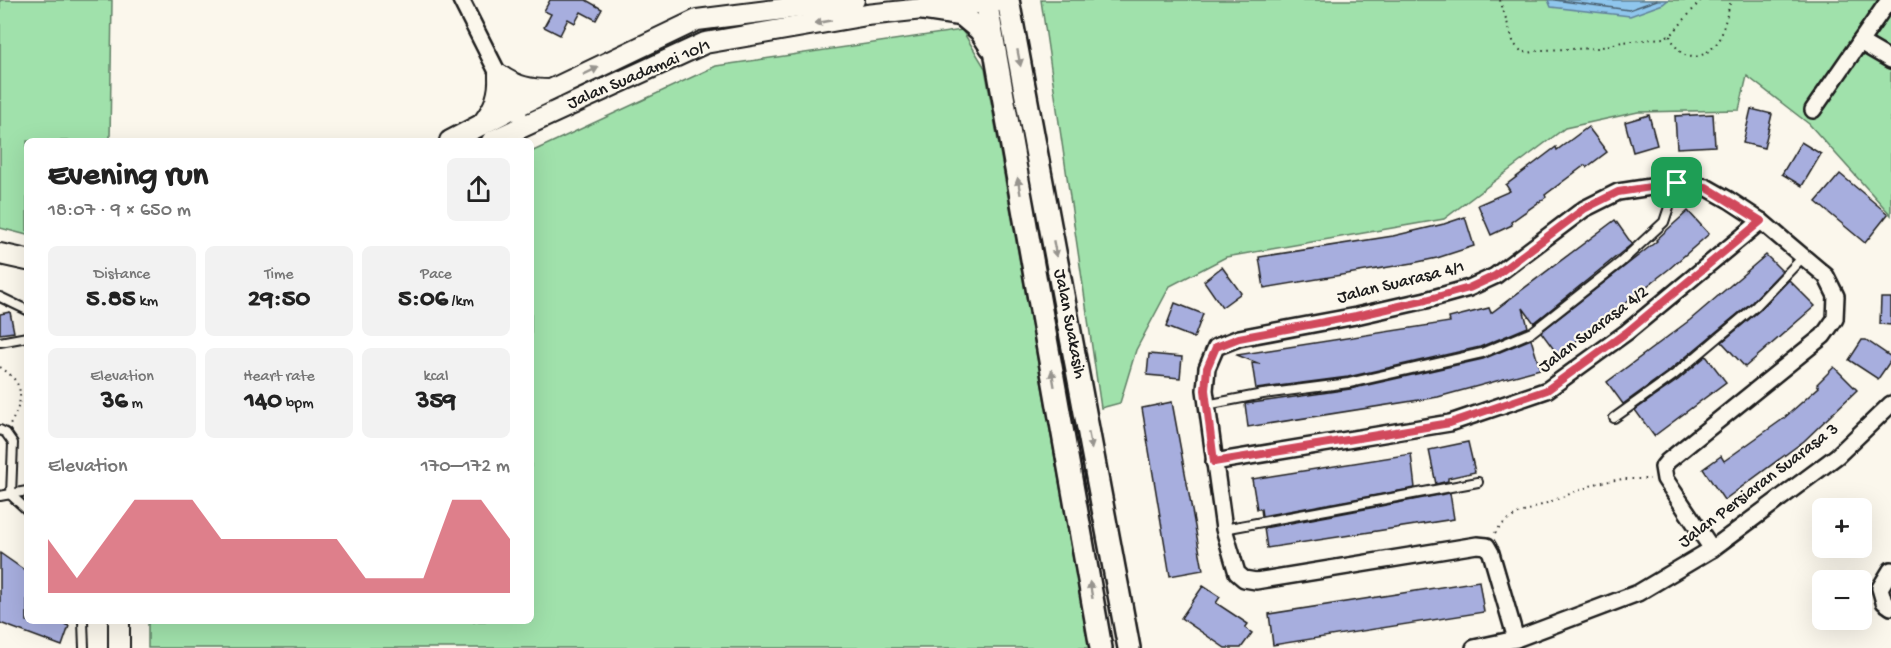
<!DOCTYPE html>
<html lang="en">
<head>
<meta charset="utf-8">
<style>
	:root { --surface:#fff; --page:#f2f2f2; --text:#222; --muted:#767676; --accent:#d1495b }
	body { margin:0; font-family:"Gochi Hand",sans-serif; background:var(--page); color:var(--text); height:100vh; display:flex; flex-direction:column; font-size:22px; white-space:nowrap }
	* { box-sizing:border-box; margin:0 }
	p { font-size:20px; color:var(--muted) }
	.icon { flex:none; width:33px; height:33px; fill:none; stroke:currentColor; stroke-width:2; stroke-linecap:round; stroke-linejoin:round }
	.map { position:relative; flex:1; overflow:hidden }
	.sheet { position:absolute; left:24px; top:138px; width:510px; height:486px; display:flex; flex-direction:column; background:var(--surface); border-radius:9px; box-shadow:0 6px 24px #0002 }
	.sheet>* { flex:none }
	.tools { position:absolute; left:1812px; top:498px; display:grid; gap:12px }
	.tools a { display:grid; place-items:center; width:60px; height:60px; border-radius:9px; background:var(--surface); box-shadow:0 6px 24px #0002; font-size:30px }
	.pin { position:absolute; display:grid; place-items:center; width:51px; height:51px; color:#fff; margin:-26px; border-radius:12px; box-shadow:0 3px 9px #0006 }
	.round { display:grid; place-items:center; flex:none; width:63px; height:63px; border-radius:9px; background:var(--page) }
	.overview { display:flex; align-items:center; justify-content:space-between; height:102px; padding:0 24px }
	h1 { font-size:33px; font-weight:700; line-height:45px }
	.metrics { display:grid; grid-template-columns:repeat(3,1fr); gap:9px; height:102px; padding:6px 24px }
	.metrics div { display:grid; align-content:center; border-radius:9px; background:var(--page); text-align:center }
	.metrics b { font-size:26px; font-weight:700 }
	.metrics small { font-size:16px; font-weight:400 }
	.metrics p { font-size:16px }
	.chart { height:168px; padding:12px 24px }
	.chart p { display:flex; justify-content:space-between }
	.chart svg { width:100%; height:108px; margin-top:6px; fill:var(--accent); opacity:.7 }
	.map>svg:first-child { display:block }
</style>
</head>
<body>
<div class="map">
<svg width="1891" height="648" viewBox="0 0 1891 648">
	<rect width="100%" height="100%" fill="#fbf7ec"/>
	<filter id="ink" filterUnits="userSpaceOnUse"><feTurbulence type="fractalNoise" baseFrequency=".0167" numOctaves="2"/><feDisplacementMap in="SourceGraphic" scale="12" xChannelSelector="R" yChannelSelector="G"/><feConvolveMatrix kernelMatrix="1 2 1 2 8 2 1 2 1" color-interpolation-filters="sRGB"/></filter>
	<g filter="url(#ink)">
		<g fill="#a0e1ab" stroke="#5e7e64" stroke-width="1.5">
			<polygon points="0,0 112,0 110,141 27,141 27,235 0,228"/>
			<polygon points="1041,0 1891,0 1891,215 1809,124 1747,76 1739,110 1638,112 1565,128 1444,219 1226,257 1170,286 1136,350 1120,403 1101,408"/>
			<polygon points="962,30 985,68 1089,648 148,648 148,621 531,621 531,152 716,66"/>
		</g>
		<polygon fill="#8fc6ed" stroke="#618299" stroke-width="1.5" points="1548,0 1668,0 1663,4 1630,16 1551,7"/>
		<g fill="none" stroke-linecap="round" stroke-linejoin="round">
			<polyline stroke="#4a6070" stroke-width="1.5" points="1555,0 1629,10 1657,0"/>
		</g>
		<g fill="#a7aede" stroke="#1c1c1c" stroke-width="1.5">
			<polygon points="550,0 586,0 602,9 596,20 581,12 575,23 568,19 560,35 544,27 551,14 544,11"/>
			<polygon points="1751,109 1772,114 1764,148 1743,143"/>
			<polygon points="1713,114 1715,146 1677,148 1675,116"/>
			<polygon points="1649,115 1657,145 1633,152 1625,122"/>
			<polygon points="1588,127 1607,152 1587,167 1585,165 1545,195 1546,197 1511,222 1512,225 1491,235 1478,205 1510,191 1506,185 1556,147 1557,150"/>
			<polygon points="1801,142 1821,154 1802,186 1782,174"/>
			<polygon points="1840,174 1888,214 1865,243 1816,202"/>
			<polygon points="1688,211 1709,234 1669,269 1558,355 1541,332 1657,241 1656,240"/>
			<polygon points="1465,217 1474,246 1437,258 1413,263 1264,288 1259,257 1393,236 1444,224"/>
			<polygon points="1615,220 1632,244 1534,323 1523,308 1528,327 1480,347 1348,377 1256,389 1252,363 1260,364 1237,355 1450,322 1449,318 1489,308 1491,313"/>
			<polygon points="1766,255 1782,271 1752,302 1670,370 1623,404 1607,382 1690,320"/>
			<polygon points="1222,267 1241,293 1222,307 1204,281"/>
			<polygon points="1789,280 1815,306 1745,367 1722,342 1760,310"/>
			<polygon points="1881,298 1891,298 1891,325 1880,324"/>
			<polygon points="1175,303 1203,314 1194,338 1166,327"/>
			<polygon points="10,312 14,332 0,334 0,314"/>
			<polygon points="1531,339 1540,369 1438,397 1248,427 1245,404 1350,389 1483,359"/>
			<polygon points="1862,340 1866,340 1891,357 1891,360 1878,379 1849,360"/>
			<polygon points="1149,354 1182,357 1180,378 1147,375"/>
			<polygon points="1706,356 1726,382 1654,436 1635,410 1678,380"/>
			<polygon points="1834,367 1857,390 1804,441 1724,500 1703,469 1721,456 1724,461 1783,419 1819,387 1817,384"/>
			<polygon points="1172,402 1203,570 1170,576 1142,408"/>
			<polygon points="1468,442 1475,472 1448,478 1448,481 1436,484 1429,450"/>
			<polygon points="1411,454 1415,488 1262,516 1261,509 1257,509 1252,479"/>
			<polygon points="1450,493 1454,519 1267,548 1264,528"/>
			<polygon points="0,553 27,572 27,621 65,621 64,624 69,626 62,646 0,623"/>
			<polygon points="1479,581 1484,612 1273,645 1269,614"/>
			<polygon points="1203,586 1220,597 1216,603 1248,624 1245,628 1252,633 1241,648 1225,648 1181,618"/>
		</g>
		<g fill="none" stroke-linecap="round" stroke-linejoin="round">
			<defs>
				<g id="service">
					<polyline points="0,297 27,310"/>
					<polyline points="0,342 27,337"/>
					<polyline points="1206,405 1263,394 1349,383 1482,353 1532,332 1621,262 1664,222 1677,183"/>
					<polyline points="1614,418 1674,375 1756,306 1804,256"/>
					<polyline points="0,430 6,433 13,443 11,495 27,510"/>
					<polyline points="0,496 27,491"/>
					<polyline points="1224,529 1478,482"/>
					<polyline points="83,621 84,648"/>
				</g>
				<g id="minor">
					<polyline points="461,0 519,115"/>
					<polyline points="1860,42 1891,60"/>
					<polyline points="1813,110 1889,0"/>
					<polyline points="1214,462 1450,423 1547,390 1627,332 1761,221"/>
					<polyline points="1891,570 1880,588 1884,602 1891,607"/>
					<polyline points="1516,639 1491,553 1487,546 1477,545 1256,581 1244,579 1237,573 1224,529 1205,390 1207,368 1216,347 1239,338 1356,316 1426,300 1469,288 1495,276 1584,209 1618,192 1677,183 1706,187 1729,200 1761,221 1826,276 1836,296 1835,319 1823,336 1668,461 1663,467 1665,479 1712,549"/>
					<polyline points="1474,648 1516,639 1638,593 1712,549 1837,456 1891,404"/>
				</g>
				<g id="tertiary">
					<path d="M 499,75 C 516,87 530,90 550,90"/>
					<path d="M 483,123 C 495,107 500,95 499,75"/>
					<polyline points="450,141 515,107 697,20 854,0"/>
					<polyline points="492,141 705,43 867,15 1006,0"/>
					<polyline points="0,254 27,260"/>
					<polyline points="119,621 119,648"/>
				</g>
				<g id="secondary">
					<polyline points="986,0 1101,648"/>
					<polyline points="1008,0 1129,648"/>
					<polyline points="923,9 962,15 980,30 991,47"/>
				</g>
			</defs>
			<use href="#service" stroke="#1c1c1c" stroke-width="12"/>
			<use href="#minor" stroke="#1c1c1c" stroke-width="20"/>
			<use href="#tertiary" stroke="#1c1c1c" stroke-width="24"/>
			<use href="#secondary" stroke="#1c1c1c" stroke-width="26"/>
			<g stroke="#1c1c1c" stroke-width="2" stroke-dasharray="1.5 4.5" stroke-linecap="butt">
				<polyline points="1500,0 1514,44 1521,51 1529,53 1541,50 1598,48 1622,42 1663,38 1673,33 1701,0"/>
				<path d="M 1670,36 C 1673,42 1678,52 1685,55 C 1699,62 1715,48 1721,37 L 1731,0"/>
				<path d="M 0,367 C 26,384 24,399 10,425"/>
				<polyline points="1495,533 1501,525 1516,515 1598,483 1622,479 1650,479"/>
				<polyline points="474,621 474,627"/>
			</g>
			<use href="#service" stroke="#fbf7ec" stroke-width="8"/>
			<use href="#minor" stroke="#fbf7ec" stroke-width="15"/>
			<use href="#tertiary" stroke="#fbf7ec" stroke-width="20"/>
			<use href="#secondary" stroke="#fbf7ec" stroke-width="21"/>
		</g>
		<defs><path id="oneway-solid" d="M-6-.8H1V-3.2L6.5 0L1 3.2V.8H-6Z" transform="scale(1.5)"/></defs>
		<g fill="#97948e">
			<use href="#oneway-solid" transform="translate(823 22) rotate(170)"/>
			<use href="#oneway-solid" transform="translate(1019 58) rotate(79)"/>
			<use href="#oneway-solid" transform="translate(591 71) rotate(-26)"/>
			<use href="#oneway-solid" transform="translate(1019 186) rotate(-100)"/>
			<use href="#oneway-solid" transform="translate(1055 249) rotate(79)"/>
			<use href="#oneway-solid" transform="translate(1053 378) rotate(-100)"/>
			<use href="#oneway-solid" transform="translate(1090 441) rotate(79)"/>
			<use href="#oneway-solid" transform="translate(1091 590) rotate(-100)"/>
		</g>
	</g>
	<g fill="none" stroke-linecap="round" stroke-linejoin="round" filter="url(#ink)">
		<defs>
			<polygon id="route" points="1677,183 1706,187 1761,221 1627,332 1547,390 1450,423 1214,462 1205,390 1207,368 1216,347 1239,338 1356,316 1426,300 1469,288 1495,276 1584,209 1618,192"/>
		</defs>
		<use href="#route" stroke="#fff" stroke-width="12"/>
		<use href="#route" stroke="#d1495b" stroke-width="8"/>
	</g>
	<g text-anchor="middle" dominant-baseline="central" stroke-width="4.5" stroke-linejoin="round" paint-order="stroke">
		<g font-size="18" fill="#1c1c1c" stroke="#fbf7ec">
			<text transform="translate(639 75) rotate(-23)">Jalan Suadamai 10/1</text>
			<text transform="translate(1401 283) rotate(-14)">Jalan Suarasa 4/1</text>
			<text transform="translate(1069 324) rotate(79)">Jalan Suakasih</text>
			<text transform="translate(1594 330) rotate(-37)">Jalan Suarasa 4/2</text>
			<text transform="translate(1759 486) rotate(-37)">Jalan Persiaran Suarasa 3</text>
		</g>
	</g>
</svg>
<div class="tools">
<a>+</a>
<a>−</a>
</div>
<div class="pin" style="left:1677px;top:183px;background:#1e9e55"><svg class="icon" aria-label="arrive" viewBox="0 0 24 24"><path d="M6 21V4h12l-3 4 3 4H6"/></svg></div>
<section class="sheet">
<div class="overview"><div><h1>Evening run</h1><p>18:07 · 9 × 650 m</p></div><a class="round"><svg class="icon" aria-label="share" viewBox="0 0 24 24"><path d="M12 15V3M7 8l5-5 5 5M5 13v7h14v-7"/></svg></a></div>
<div class="metrics">
<div><p>Distance</p><b>5.85<small> km</small></b></div>
<div><p>Time</p><b>29:50</b></div>
<div><p>Pace</p><b>5:06<small> /km</small></b></div>
</div>
<div class="metrics">
<div><p>Elevation</p><b>36<small> m</small></b></div>
<div><p>Heart rate</p><b>140<small> bpm</small></b></div>
<div><p>kcal</p><b>359</b></div>
</div>
<div class="chart"><p><span>Elevation</span>170–172 m</p>
<svg viewBox="0 0 160 44" preserveAspectRatio="none"><path d="M0 44V22L10 38L20 22L30 6L40 6L50 6L60 22L70 22L80 22L90 22L100 22L110 38L120 38L130 38L140 6L150 6L160 22V44z"/></svg>
</div>
</section>
</div>
</body>
</html>
